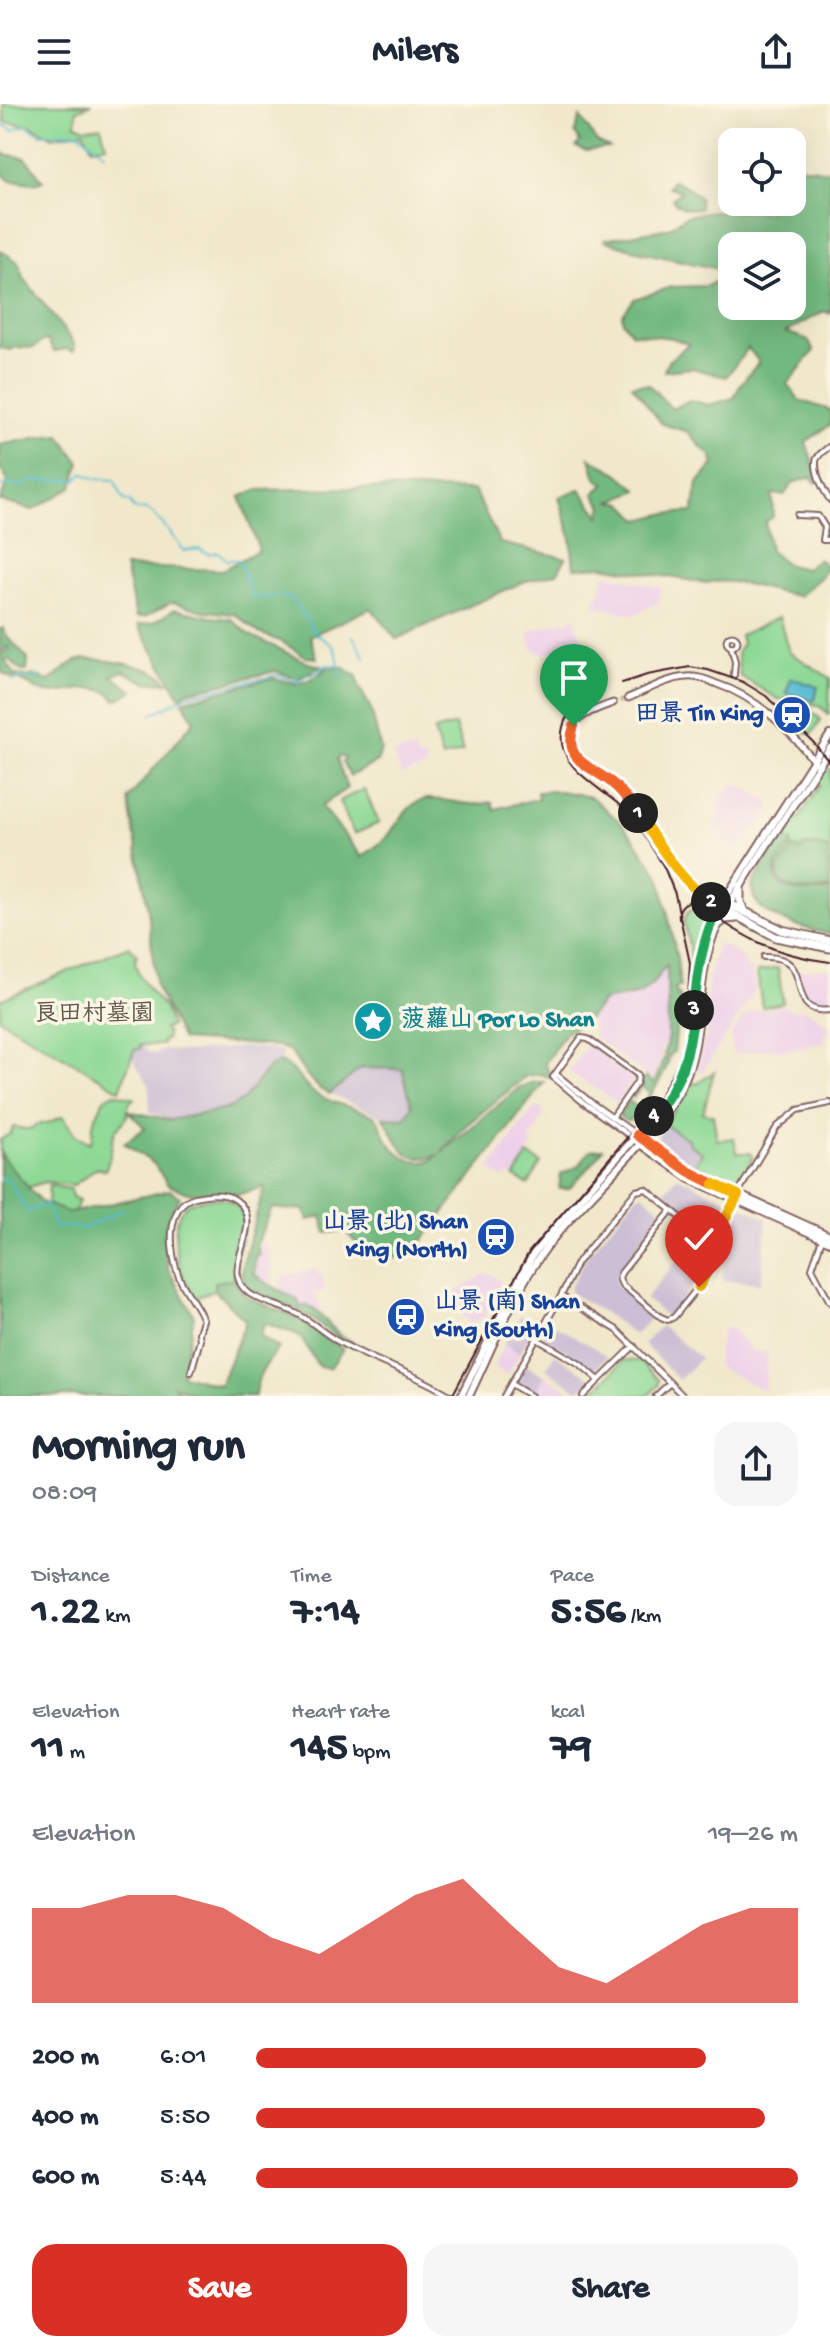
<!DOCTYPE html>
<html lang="en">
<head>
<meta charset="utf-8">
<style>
	:root { --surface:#fff; --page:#f6f6f7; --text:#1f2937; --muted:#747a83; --accent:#d93025 }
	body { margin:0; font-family:"Gochi Hand","LXGW WenKai TC",sans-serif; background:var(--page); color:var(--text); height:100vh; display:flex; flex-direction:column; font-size:30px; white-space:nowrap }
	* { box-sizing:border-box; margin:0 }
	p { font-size:26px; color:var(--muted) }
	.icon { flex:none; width:44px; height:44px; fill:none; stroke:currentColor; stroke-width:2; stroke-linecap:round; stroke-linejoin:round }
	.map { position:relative; height:1292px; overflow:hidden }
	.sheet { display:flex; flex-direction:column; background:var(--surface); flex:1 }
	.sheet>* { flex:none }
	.tools { position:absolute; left:718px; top:24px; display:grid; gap:16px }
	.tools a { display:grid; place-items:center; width:88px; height:88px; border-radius:16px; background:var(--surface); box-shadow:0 8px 32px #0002; font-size:40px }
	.pin { position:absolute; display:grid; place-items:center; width:68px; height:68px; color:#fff; margin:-82px -34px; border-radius:50% 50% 50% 0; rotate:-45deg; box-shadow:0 0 8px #0007 }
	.pin .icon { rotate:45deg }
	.km { position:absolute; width:40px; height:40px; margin:-20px; border-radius:50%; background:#222; color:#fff; font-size:22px; line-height:40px; text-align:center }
	.round { display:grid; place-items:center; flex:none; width:84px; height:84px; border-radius:24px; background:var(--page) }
	.overview { display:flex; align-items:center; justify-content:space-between; height:136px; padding:0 32px }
	h1 { font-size:44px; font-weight:700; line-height:60px }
	.figures { display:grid; grid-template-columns:repeat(3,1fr); gap:12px; height:136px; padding:8px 32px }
	.figures div { display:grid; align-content:center }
	.figures b { font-size:40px; font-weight:700 }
	.figures small { font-size:22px; font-weight:400 }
	.figures p { font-size:22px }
	.chart { height:224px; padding:16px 32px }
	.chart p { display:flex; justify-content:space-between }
	.chart svg { width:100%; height:144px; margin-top:8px; fill:var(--accent); opacity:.7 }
	.button { display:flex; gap:16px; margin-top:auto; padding:16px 32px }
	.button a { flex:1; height:92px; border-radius:24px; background:var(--accent); color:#fff; font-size:32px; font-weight:700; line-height:92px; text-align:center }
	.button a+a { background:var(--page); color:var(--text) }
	ul { padding:0 32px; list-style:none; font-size:26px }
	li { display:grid; grid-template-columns:128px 96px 1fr; align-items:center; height:60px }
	li i { height:20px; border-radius:10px; background:var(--accent) }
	header { display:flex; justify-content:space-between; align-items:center; height:104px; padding:0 32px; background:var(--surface); font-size:36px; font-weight:700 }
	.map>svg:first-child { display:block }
</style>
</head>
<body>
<header><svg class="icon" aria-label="menu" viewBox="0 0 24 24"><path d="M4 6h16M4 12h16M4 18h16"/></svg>Milers<svg class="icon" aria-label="share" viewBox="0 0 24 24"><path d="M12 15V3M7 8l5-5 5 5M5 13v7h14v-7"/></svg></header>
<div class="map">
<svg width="830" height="1292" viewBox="0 0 830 1292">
	<rect width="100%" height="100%" fill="#fcf5e5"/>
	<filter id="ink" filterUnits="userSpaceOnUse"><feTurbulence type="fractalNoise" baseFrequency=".0125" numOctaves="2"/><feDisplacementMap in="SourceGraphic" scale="16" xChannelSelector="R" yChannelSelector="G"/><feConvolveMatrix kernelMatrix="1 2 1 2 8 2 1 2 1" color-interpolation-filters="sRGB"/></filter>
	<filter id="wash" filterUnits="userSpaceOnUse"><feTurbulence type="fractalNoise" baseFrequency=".006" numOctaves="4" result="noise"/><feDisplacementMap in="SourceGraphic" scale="32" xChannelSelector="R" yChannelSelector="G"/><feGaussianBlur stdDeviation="1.8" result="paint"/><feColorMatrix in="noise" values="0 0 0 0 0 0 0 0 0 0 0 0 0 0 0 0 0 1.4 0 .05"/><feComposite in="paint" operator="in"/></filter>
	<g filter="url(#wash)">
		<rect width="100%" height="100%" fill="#f1e8cb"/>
		<g fill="#edd0e9">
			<polygon points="605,470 662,484 659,498 635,511 595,502"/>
			<polygon points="575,514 582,538 543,550 532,545 528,532 531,527"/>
			<polygon points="411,644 412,647 415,646 418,655 424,654 427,663 402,671 393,651"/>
			<polygon points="740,680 768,697 770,706 754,727 747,741 740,741 737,746 723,738 724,736 713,724 722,710 717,703 731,681"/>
			<polygon points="718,840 729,844 744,855 747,865 751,864 755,887 701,970 697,968 706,930 707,923 704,922 709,870"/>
			<polygon points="667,860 667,940 663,940 660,958 653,976 592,932 595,928 591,924 594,920 588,915 603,897 635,891 648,885"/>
			<polygon points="830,864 830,902 819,902 808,896 805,890 799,866"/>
			<polygon points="784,902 792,907 805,905 827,919 829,926 824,934 825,939 780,947 775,944 733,951 731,931 744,913 750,908"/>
			<polygon points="588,940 633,973 633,976 617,999 568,967"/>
			<polygon points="537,1003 542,1005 544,1011 530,1036 532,1043 513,1074 507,1071 504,1075 489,1065 532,1006"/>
			<polygon points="266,1139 273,1166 270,1167 274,1177 266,1179 254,1168 256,1142"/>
			<polygon points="314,1165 321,1170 325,1186 313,1190 314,1192 317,1192 321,1206 316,1207 307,1201 300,1203 298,1196 283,1188 279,1178 283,1176 282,1173"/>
			<polygon points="484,1170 491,1170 502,1179 484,1213 478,1217 469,1219 456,1203 453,1190"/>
			<polygon points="723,1224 733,1225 751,1247 768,1249 765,1287 716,1262"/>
			<polygon points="504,1240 520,1249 507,1271 493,1263"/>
			<polygon points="545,1272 565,1283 575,1291 545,1292 536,1287"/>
		</g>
		<g fill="#ccbed4">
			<polygon points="137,940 142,941 147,947 154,950 164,946 190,948 242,943 276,945 282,947 281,958 270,962 244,995 227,1005 170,1016 150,1008 149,981 132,954"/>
			<polygon points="360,964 402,965 412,1002 405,1014 383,1013 330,990"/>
			<polygon points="665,1021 689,1036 688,1040 703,1049 693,1064 658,1039 658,1032"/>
			<polygon points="677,1072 725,1095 727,1101 716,1120 711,1122 688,1111 662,1091"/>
			<polygon points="642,1089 664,1108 616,1171 616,1179 619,1184 653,1212 634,1231 609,1212 571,1189 570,1184 587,1152 636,1093"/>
			<polygon points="743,1103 767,1114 761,1179 722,1176 726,1133 722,1132 737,1105"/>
			<polygon points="693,1126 708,1133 711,1139 702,1169 671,1210 665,1211 645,1195 685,1147"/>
			<polygon points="521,1211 536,1220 520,1249 504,1240"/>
			<polygon points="549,1218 596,1245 607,1253 595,1265 543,1233 542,1230"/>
			<polygon points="661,1222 700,1254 679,1276 643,1240"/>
			<polygon points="555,1250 589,1273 590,1277 579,1287 546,1265"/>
			<polygon points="528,1262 545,1272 536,1287 519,1277 517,1273 523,1263"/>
		</g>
		<g fill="#8ed996" stroke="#6c7c60" stroke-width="2">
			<polygon points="3,0 92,0 77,6 76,20 85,24 101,22 106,41 92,43 83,27 53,33 32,22 5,18"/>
			<polygon points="779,513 789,548 830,574 829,610 818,601 778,595 740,572 737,548 742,540 740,531"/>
			<polygon points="781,604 807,607 807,610 814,609 821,616 812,630 808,630"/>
			<polygon points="455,621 463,648 442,654 434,627"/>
			<path d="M 826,661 L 830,666 L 830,830 C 806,825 745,812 753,779 L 794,713 L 799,715 L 820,681 L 816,678 Z"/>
			<polygon points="364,685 379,719 354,730 339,697"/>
			<polygon points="693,805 700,805 709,811 700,838 691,889 692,857 684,817 687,809"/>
			<polygon points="129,842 137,850 135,859 139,870 151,889 164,903 171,922 164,925 167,930 166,936 163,936 162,941 140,941 140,945 134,946 120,986 0,915 0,896"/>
			<polygon points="778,864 783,899 762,903 757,868"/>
			<polygon points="714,968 703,1009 713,1011 717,1036 734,1034 737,1049 751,1049 753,1054 734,1083 693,1064 702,1049 688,1039 689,1036 665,1021 692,978 697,980"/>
			<path d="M 114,989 L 134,994 C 126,1001 129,1003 127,1012 C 125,1019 118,1021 115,1028 C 110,1041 112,1054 105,1066 L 96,1064 L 74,1081 L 45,1078 L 20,1086 L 0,1074 L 0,1036 L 11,1029 L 13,1023 C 21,1024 30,1028 36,1021 L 51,1018 L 63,1012 L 75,1031 L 90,1039 C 94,1031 91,1022 95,1014 C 98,1008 101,1004 103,996 Z"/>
			<polygon points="528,1051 541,1059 528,1081 515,1073"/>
			<polygon points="49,1081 70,1085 72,1093 79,1096 75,1107 52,1111 48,1099"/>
			<path d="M 220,1094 C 265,1103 230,1147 235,1175 L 214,1178 L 214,1186 L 196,1194 C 192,1187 186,1180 183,1172 C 175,1154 169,1112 188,1100 C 197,1095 209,1095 220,1094 Z"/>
			<polygon points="624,1256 640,1257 659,1276 659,1281 648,1292 597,1292 593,1288"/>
		</g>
		<g fill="#72b97f" stroke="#5e6c55" stroke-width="2" fill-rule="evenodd">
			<polygon points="580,13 597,38 609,44 585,47 576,43 580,38 575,29"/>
			<path d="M 0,41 L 4,50 L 26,54 L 43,77 C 32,82 21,76 9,76 L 0,67 Z"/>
			<path d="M 792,61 L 830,67 L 830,210 L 824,207 L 786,228 L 808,236 L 814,247 L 787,280 L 799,296 L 830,306 L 830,321 L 806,338 L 816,368 L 816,379 L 811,373 L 793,379 L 784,391 L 772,390 L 773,413 L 765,418 L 770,447 L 788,461 L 806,465 L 818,455 L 827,462 L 822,472 L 799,492 C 768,488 738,473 706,479 L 602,462 L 574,464 L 571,433 L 559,393 L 580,385 L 600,412 L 603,402 L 594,390 L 605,380 L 596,374 L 590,354 L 618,369 L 638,386 L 612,397 L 623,399 L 640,416 L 663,410 L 693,408 L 698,379 L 714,360 L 710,350 L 702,344 L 688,328 L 662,320 L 632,281 L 648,280 L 672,305 L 690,296 L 708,301 L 734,294 L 740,281 L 759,258 L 748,244 L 726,273 L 692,264 L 664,267 L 668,257 L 689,240 L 672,234 L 632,229 L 623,218 L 622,211 L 634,195 L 671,183 L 707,182 L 725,173 L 723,166 L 641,148 L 603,136 L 669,124 L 686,112 L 712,107 L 768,108 L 768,98 L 792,98 ZM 732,142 L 792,142 L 792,202 L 732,202 Z"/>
			<path d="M 673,76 L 689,84 L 700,95 L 700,104 C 688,106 680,105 672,95 L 681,87 L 668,83 Z"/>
			<polygon points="0,146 18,158 24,174 73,238 75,244 73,247 65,245 54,248 48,237 45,236 33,244 16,243 11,246 0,244"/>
			<polygon points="60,331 80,359 72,383 33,406 0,397 8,377 0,364 0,341 39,333"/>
			<polygon points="356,384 474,386 500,439 566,454 557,469 523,478 396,535 371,504 310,532 317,554 306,553 282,538 259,529 235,510 204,507 172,498 145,513 136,513 125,463 222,466 259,446 240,393 257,386"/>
			<polygon points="175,505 210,513 231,515 250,531 308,559 322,562 298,575 276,567 187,588 180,593 138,521 152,519"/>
			<path d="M 3,524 L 7,532 L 28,555 L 27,567 L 21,567 L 9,555 L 5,556 L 15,571 L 28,573 L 33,571 L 48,577 C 60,572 66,560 79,556 C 94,552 145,562 159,570 C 163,572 165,576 168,578 L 147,579 L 123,567 L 112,572 L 133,587 L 116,596 C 102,575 68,590 46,589 C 37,588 32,581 24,578 C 3,570 0,575 0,550 L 10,545 L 9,542 L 0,547 L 0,525 Z"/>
			<path d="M 343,563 L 357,572 L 359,582 L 371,605 L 381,646 L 377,658 L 350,672 L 342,658 L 345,654 L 341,652 L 337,655 L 347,684 L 321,702 L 362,753 C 370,747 380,740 387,733 C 398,720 409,696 428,695 C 450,695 470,704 492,698 L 494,705 L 538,695 L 537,688 L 560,687 L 591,693 L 619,717 L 633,733 L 660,773 L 677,854 L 680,883 L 676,883 L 676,891 L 680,891 L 674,948 L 672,948 L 670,953 L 664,951 L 668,932 L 667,861 L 654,878 L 640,890 L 603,897 L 588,915 L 565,929 L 545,959 L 551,974 L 540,970 L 526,972 L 464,1023 L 441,1049 L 520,983 L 534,978 L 544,978 L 423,1136 L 395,1154 L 394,1153 L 382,1161 L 375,1148 L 363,1146 L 345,1127 L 326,1129 L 322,1112 L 308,1116 L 304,1105 L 291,1106 L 272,1104 L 256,1141 L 259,1150 L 255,1152 L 254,1170 L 266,1179 L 298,1196 L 300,1203 L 307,1201 L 316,1207 L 339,1230 L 366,1246 L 340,1235 L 302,1208 L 254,1188 L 246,1181 L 241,1170 L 242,1163 L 264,1083 L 235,1091 L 188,1089 L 168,1081 L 154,1060 L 124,1039 L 145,1024 L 128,1007 L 170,1016 L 227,1005 L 244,995 L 270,962 L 281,958 C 296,965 301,980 314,989 C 332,1001 357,1003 376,1013 C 381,1021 383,1030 388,1037 C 400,1055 421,1066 439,1051 C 401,1063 400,1038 383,1013 L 405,1014 L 412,1002 L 402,965 L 361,964 L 330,990 L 321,986 L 306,971 L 290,947 L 278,942 L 182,936 L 156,883 L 148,805 L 128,695 L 194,617 L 183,597 L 272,574 L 298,580 L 316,573 L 326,564 Z"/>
			<path d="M 782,732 L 792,738 L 792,741 C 751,781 792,793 830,786 L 830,830 C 806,825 745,812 753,779 Z"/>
			<path d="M 818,741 L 830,747 L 830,784 C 812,788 776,790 777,765 L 793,744 L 799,746 L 805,742 Z"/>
			<path d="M 664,954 L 669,956 C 661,980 646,998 629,1017 L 626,1017 L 620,1013 L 620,1009 L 629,997 L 638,1004 L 650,990 L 642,983 L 633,994 L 632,993 L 645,973 L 654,979 Z"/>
			<polygon points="603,1045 597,1054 569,1085 559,1085 561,1070 579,1062 590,1046"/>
			<path d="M 0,1046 L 4,1055 L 41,1098 L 70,1109 L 170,1086 L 180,1093 L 166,1120 L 168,1165 L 194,1212 L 182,1271 L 220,1281 L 246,1217 L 214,1186 L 214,1178 L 235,1175 L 240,1186 L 249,1194 L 299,1215 L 343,1245 L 330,1264 L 319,1263 L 299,1231 L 264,1219 L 261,1232 L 279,1244 C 267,1259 256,1272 255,1292 L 200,1292 L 174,1282 L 182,1292 L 0,1292 Z"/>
		</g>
		<polygon fill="#56bcd3" stroke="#506e7f" stroke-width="2" points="791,574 818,583 814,597 786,589"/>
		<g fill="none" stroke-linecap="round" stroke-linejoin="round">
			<g stroke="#56bcd3" stroke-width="2">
				<polyline points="0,19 13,26 26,21 41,30 78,28 105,50"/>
				<path d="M 44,376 C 55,378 65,374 76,376 L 83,369 L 96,375 L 114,376 L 124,396 L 130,398 L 133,404 C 138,406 142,405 147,406 C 154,408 179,439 183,447 L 199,445 L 209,450 L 218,448 L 227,456 L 239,456 C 246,469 247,482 253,494 L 282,492 L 294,496 L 315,529 L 333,542 L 337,550 L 341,574"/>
				<polyline points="0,383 10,380 23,382 30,377 42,376"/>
				<polyline points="353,532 365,554"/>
				<polyline points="12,577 41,572"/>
				<polyline points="151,611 186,592 278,571 297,578 308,570 313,571 327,561 339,562"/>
				<polyline points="0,1073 10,1077 27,1108 46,1100 55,1123 85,1124 123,1106"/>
			</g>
		</g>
	</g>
	<g filter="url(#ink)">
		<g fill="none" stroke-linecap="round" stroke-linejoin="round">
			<polyline stroke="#d0c0ab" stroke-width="5" stroke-dasharray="5 2.5" stroke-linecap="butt" points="613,599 628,594"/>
			<defs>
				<g id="minor">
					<path d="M 830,342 C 825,346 817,351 816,357 C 815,370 823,386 830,396"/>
					<polyline points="797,411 818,412 825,423 823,436 830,436"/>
					<circle cx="732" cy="537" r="5.5"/>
					<polyline points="731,542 735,558 734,571"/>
					<path d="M 764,853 C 820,851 780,912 830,906"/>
					<polyline points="556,970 593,1000 637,1031"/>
					<polyline points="612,1014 637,978 638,971 588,935 581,934 553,973 583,998 634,1035"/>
					<polyline points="671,1107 621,1169 619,1174 622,1181 661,1213 668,1216 674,1213 703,1177 720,1125 742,1082 777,1023 798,1006 830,999"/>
					<polyline points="822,1135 812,1164 830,1198"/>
					<polyline points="561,1192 617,1226 683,1292"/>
					<polyline points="537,1235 580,1260 599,1276"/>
					<path d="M 191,1268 L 200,1236 L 199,1229 L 203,1216 C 197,1200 185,1188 179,1173 C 170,1151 164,1101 195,1093 C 208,1090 225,1088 236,1096 C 270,1121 214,1166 250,1190 C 264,1199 281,1202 296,1209 C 312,1217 325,1231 341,1239 C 377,1259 417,1270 451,1292"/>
					<polyline points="511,1280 531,1292"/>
					<polyline points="504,1292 561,1192 577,1159 636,1087 646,1085 685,1117 718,1130"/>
					<polyline points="583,1292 634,1242"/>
					<polyline points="656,1292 670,1279"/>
				</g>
				<g id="tertiary">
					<path d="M 628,594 C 646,587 667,574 687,573 C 697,572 708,576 717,580 C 760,594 791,628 818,662"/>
					<path d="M 613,599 C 594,606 564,614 571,642 C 575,662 611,676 625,691 C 659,730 672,773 719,802"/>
					<polyline points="691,779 723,797"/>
				</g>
				<g id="secondary">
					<polyline points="640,1033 695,1071 830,1132"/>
					<polyline points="639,1039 690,1075 830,1138"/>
					<polyline points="461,1292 517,1179 534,1149 555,1123 658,1008 673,986 681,970 689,944 699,865 715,810 830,631"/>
					<path d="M 469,1292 C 493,1242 517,1179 552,1136 C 590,1088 648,1041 678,989 C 706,941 694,886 712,835 C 722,809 739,785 754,761 C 779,722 805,683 830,644"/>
				</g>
				<g id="primary">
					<polyline points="740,782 740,798 744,807"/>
					<polyline points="729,800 782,826 830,837"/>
					<polyline points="726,806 776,833 830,844"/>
					<polyline points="719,820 726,815 737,814"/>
				</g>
			</defs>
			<use href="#minor" stroke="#846563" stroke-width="8"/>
			<use href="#tertiary" stroke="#846563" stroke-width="9"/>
			<use href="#secondary" stroke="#846563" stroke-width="10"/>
			<use href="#primary" stroke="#846563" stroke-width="11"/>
			<use href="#minor" stroke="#fff" stroke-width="4"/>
			<use href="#tertiary" stroke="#fff" stroke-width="5"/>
			<use href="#secondary" stroke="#fff" stroke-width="6"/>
			<use href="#primary" stroke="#fff" stroke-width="7"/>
			<g stroke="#4a1f2b" stroke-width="2">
				<polyline points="622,579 647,571 690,563 708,566 743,578 766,592 813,638 830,659"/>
				<path d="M 602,587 C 584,593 568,603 563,623 C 552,666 608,685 630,711 C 643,727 653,746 664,763"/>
				<path d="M 693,796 C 738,831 772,851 830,858"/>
				<path d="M 679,815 C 677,801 688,794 701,799"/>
				<polyline points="452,1292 529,1148 655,1001 678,959 686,927 690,859 675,790 660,753"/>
			</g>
		</g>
	</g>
	<g fill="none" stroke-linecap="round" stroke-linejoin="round" filter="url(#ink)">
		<defs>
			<path id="split-1" d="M 574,622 C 562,657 591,662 612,679 C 623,688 630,698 638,709"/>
			<path id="split-2" d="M 638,709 C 659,740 679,776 711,798"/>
			<path id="split-3" d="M 694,906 C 697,870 702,834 719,802 L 711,798"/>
			<path id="split-4" d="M 654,1012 C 681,981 690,947 694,906"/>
			<polyline id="split-5" points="654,1012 637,1031 688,1067 714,1080"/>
			<polyline id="split-6" points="699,1183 706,1170 720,1125 738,1091 714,1080"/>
		</defs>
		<use href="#split-1" stroke="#fff" stroke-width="16"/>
		<use href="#split-2" stroke="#fff" stroke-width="16"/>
		<use href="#split-3" stroke="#fff" stroke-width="16"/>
		<use href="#split-4" stroke="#fff" stroke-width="16"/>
		<use href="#split-5" stroke="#fff" stroke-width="16"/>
		<use href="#split-6" stroke="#fff" stroke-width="16"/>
		<use href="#split-1" stroke="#f0652b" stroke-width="10"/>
		<use href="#split-2" stroke="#f5b400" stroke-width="10"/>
		<use href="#split-3" stroke="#22a559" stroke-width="10"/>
		<use href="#split-4" stroke="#22a559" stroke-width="10"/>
		<use href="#split-5" stroke="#f0652b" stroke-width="10"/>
		<use href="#split-6" stroke="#f5b400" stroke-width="10"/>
	</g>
	<defs>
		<symbol id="station-disc" viewBox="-11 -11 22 22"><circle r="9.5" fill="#1a4fb4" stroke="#fcf5e5"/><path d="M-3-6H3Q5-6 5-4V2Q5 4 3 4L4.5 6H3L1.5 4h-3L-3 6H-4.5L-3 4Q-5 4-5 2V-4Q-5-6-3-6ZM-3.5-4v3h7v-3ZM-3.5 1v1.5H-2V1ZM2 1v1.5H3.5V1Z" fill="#fff"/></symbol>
		<symbol id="sight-disc" viewBox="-11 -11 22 22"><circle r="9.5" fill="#0f9aa8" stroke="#fcf5e5"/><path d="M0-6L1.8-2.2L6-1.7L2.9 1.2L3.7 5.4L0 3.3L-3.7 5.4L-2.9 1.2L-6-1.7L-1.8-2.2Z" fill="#fff"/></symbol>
	</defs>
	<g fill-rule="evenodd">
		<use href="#station-disc" x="770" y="589" width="44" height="44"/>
		<use href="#sight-disc" x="351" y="895" width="44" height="44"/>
		<use href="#station-disc" x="474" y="1111" width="44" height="44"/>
		<use href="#station-disc" x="384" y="1191" width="44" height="44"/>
	</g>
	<g text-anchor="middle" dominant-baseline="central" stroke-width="7" stroke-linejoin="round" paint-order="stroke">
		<g font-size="24" font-weight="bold" fill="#164399" stroke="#fcf5e5" text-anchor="end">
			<text x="764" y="611">田景 Tin King</text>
			<text x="468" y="1119">山景 (北) Shan<tspan x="468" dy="28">King (North)</tspan></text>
			<text x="434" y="1199" text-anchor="start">山景 (南) Shan<tspan x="434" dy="28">King (South)</tspan></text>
		</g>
		<g font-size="24" fill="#5e574b" stroke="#fcf5e5">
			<text x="94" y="911">良田村墓園</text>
		</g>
		<g font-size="24" font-weight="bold" fill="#0d838f" stroke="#fcf5e5" text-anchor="start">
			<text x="401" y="917">菠蘿山 Por Lo Shan</text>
		</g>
	</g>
</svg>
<div class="tools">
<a><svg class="icon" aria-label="locate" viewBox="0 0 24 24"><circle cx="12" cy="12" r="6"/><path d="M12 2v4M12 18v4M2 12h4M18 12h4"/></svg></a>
<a><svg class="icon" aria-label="layers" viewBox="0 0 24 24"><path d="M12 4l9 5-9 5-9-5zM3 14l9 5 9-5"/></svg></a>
</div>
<div class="pin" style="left:574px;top:622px;background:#1e9e55"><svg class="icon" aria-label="arrive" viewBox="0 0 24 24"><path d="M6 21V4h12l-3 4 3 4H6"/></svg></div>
<div class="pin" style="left:699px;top:1183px;background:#d93025"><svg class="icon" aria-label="check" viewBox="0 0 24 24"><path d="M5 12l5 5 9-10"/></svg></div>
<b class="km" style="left:638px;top:709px">1</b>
<b class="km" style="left:711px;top:798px">2</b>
<b class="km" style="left:694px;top:906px">3</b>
<b class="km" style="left:654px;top:1012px">4</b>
</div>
<section class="sheet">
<div class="overview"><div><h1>Morning run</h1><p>08:09</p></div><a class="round"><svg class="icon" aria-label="share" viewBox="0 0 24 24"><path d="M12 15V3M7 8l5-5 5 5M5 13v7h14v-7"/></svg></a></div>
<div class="figures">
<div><p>Distance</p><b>1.22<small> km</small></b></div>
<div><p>Time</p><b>7:14</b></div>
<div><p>Pace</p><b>5:56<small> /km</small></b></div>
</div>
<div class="figures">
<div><p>Elevation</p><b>11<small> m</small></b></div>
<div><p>Heart rate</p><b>145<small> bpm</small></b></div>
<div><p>kcal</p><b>79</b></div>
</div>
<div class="chart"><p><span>Elevation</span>19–26 m</p>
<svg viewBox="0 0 160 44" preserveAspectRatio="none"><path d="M0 44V15L10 15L20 11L30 11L40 15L50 24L60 29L70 20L80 11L90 6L100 20L110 33L120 38L130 29L140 20L150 15L160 15V44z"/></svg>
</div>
<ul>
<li><b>200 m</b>6:01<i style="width:83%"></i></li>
<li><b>400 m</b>5:50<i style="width:94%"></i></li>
<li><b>600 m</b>5:44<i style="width:100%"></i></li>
</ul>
<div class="button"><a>Save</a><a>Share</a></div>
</section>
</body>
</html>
